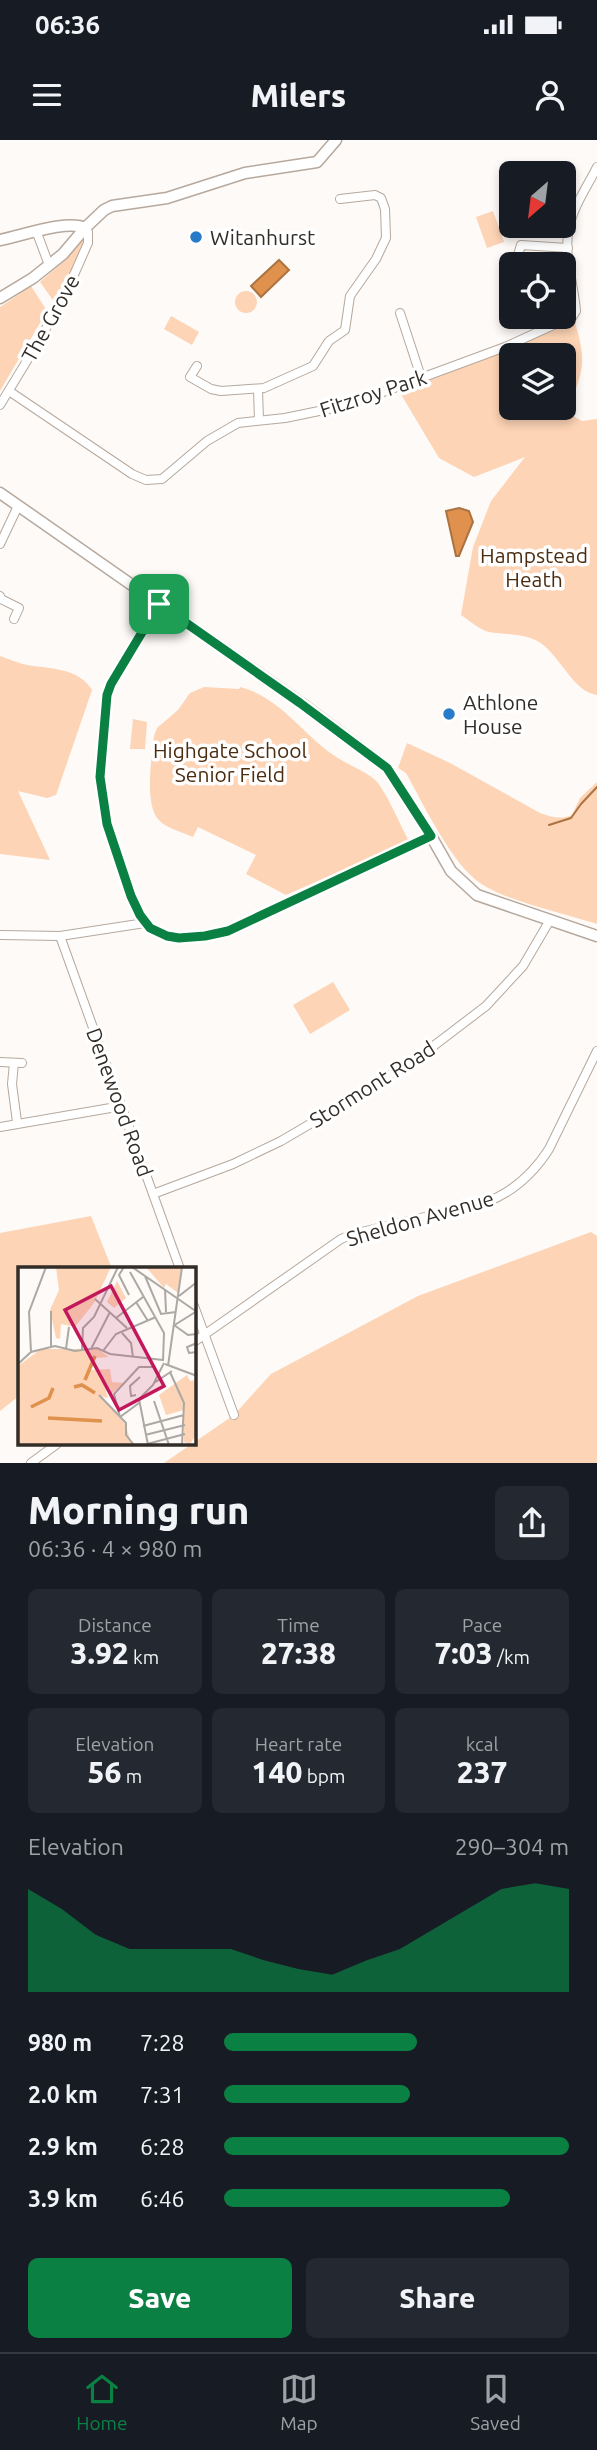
<!DOCTYPE html>
<html lang="en">
<head>
<meta charset="utf-8">
<style>
	:root { --surface:#171b24; --page:#242831; --text:#f1f3f6; --muted:#9ea1a6; --line:#363941; --accent:#0b8043 }
	body { margin:0; font-family:Ubuntu,sans-serif; background:var(--page); color:var(--text); height:100vh; display:flex; flex-direction:column; font-size:26px; white-space:nowrap }
	* { box-sizing:border-box; margin:0 }
	p { font-size:23px; color:var(--muted) }
	.icon { flex:none; width:38px; height:38px; fill:none; stroke:currentColor; stroke-width:2; stroke-linecap:round; stroke-linejoin:round }
	.map { position:relative; height:1323px; overflow:hidden }
	.drawer { display:flex; flex-direction:column; background:var(--surface); flex:1 }
	.drawer>* { flex:none }
	.needle { width:46px; rotate:208deg }
	.fabs { position:absolute; left:499px; top:21px; display:grid; gap:14px }
	.fabs a { display:grid; place-items:center; width:77px; height:77px; border-radius:10px; background:var(--surface); box-shadow:0 4px 10px #0003; font-size:35px }
	.pin { position:absolute; display:grid; place-items:center; width:60px; height:60px; color:#fff; margin:-30px; border-radius:14px; box-shadow:0 4px 10px #0006 }
	.round { display:grid; place-items:center; flex:none; width:74px; height:74px; border-radius:10px; background:var(--page) }
	.overview { display:flex; align-items:center; justify-content:space-between; height:119px; padding:0 28px }
	h1 { font-size:38px; font-weight:800; line-height:52px }
	.stats { display:grid; grid-template-columns:repeat(3,1fr); gap:10px; height:119px; padding:7px 28px }
	.stats div { display:grid; align-content:center; border-radius:10px; background:var(--page); text-align:center }
	.stats b { font-size:30px; font-weight:800 }
	.stats small { font-size:19px; font-weight:400 }
	.stats p { font-size:19px }
	.chart { height:196px; padding:14px 28px }
	.chart p { display:flex; justify-content:space-between }
	.chart svg { width:100%; height:126px; margin-top:7px; fill:var(--accent); opacity:.7 }
	.action { display:flex; gap:14px; margin-top:auto; padding:14px 28px }
	.action a { flex:1; height:80px; border-radius:10px; background:var(--accent); color:#fff; font-size:28px; font-weight:800; line-height:80px; text-align:center }
	.action a+a { background:var(--page); color:var(--text) }
	ul { padding:0 28px; list-style:none; font-size:23px }
	li { display:grid; grid-template-columns:112px 84px 1fr; align-items:center; height:52px }
	li i { height:18px; border-radius:9px; background:var(--accent) }
	.status { display:flex; justify-content:space-between; align-items:center; height:49px; padding:0 35px; background:var(--surface); direction:ltr }
	.status svg { height:19px; fill:currentColor }
	header { display:flex; justify-content:space-between; align-items:center; height:91px; padding:0 28px; background:var(--surface); font-size:32px; font-weight:800 }
	.tabs { display:flex; justify-content:space-around; align-items:center; height:98px; border-top:2px solid var(--line); background:var(--surface); font-size:19px; color:var(--muted) }
	.tabs a { display:grid; justify-items:center; gap:4px }
	.tabs .active { color:var(--accent) }
	.map>svg:first-child { display:block }
</style>
</head>
<body>
<div class="status"><b>06:36</b><svg viewBox="0 0 49 12"><path d="M0 12V9h3v3zM5 12V6h3v6zM10 12V3h3v9zM15 12V0h3v12zM26 1h20v11H26zM47 4h2v5h-2z"/></svg></div>
<header><svg class="icon" aria-label="menu" viewBox="0 0 24 24"><path d="M4 6h16M4 12h16M4 18h16"/></svg>Milers<svg class="icon" aria-label="person" viewBox="0 0 24 24"><circle cx="12" cy="8" r="4"/><path d="M4 21q1-7 8-7t8 7"/></svg></header>
<div class="map">
<svg width="597" height="1323" viewBox="0 0 597 1323">
	<rect width="100%" height="100%" fill="#fdfaf7"/>
	<g fill="#fdd4b5" fill-rule="evenodd">
		<polygon points="493,71 504,102 487,108 476,77"/>
		<path d="M 83,97 C 85,114 63,148 55,163 L 40,142 L 65,120 Z"/>
		<polygon points="31,146 47,171 0,251 0,167"/>
		<circle cx="246" cy="162" r="11"/>
		<polygon points="171,176 199,192 192,205 164,189"/>
		<path d="M 573,176 C 587,220 585,230 566,272 L 582,281 L 597,279 L 597,555 C 574,552 561,518 542,504 C 527,493 507,495 489,492 C 480,490 470,481 461,475 L 473,407 L 491,361 L 525,317 L 474,337 L 439,318 L 399,251 L 421,237 ZM 511,215 L 564,215 L 564,268 L 511,268 Z"/>
		<path d="M 0,516 C 9,519 18,523 27,525 C 49,529 78,527 92,550 L 56,655 L 47,658 L 18,651 L 50,720 L 0,714 Z"/>
		<path d="M 204,547 L 239,549 L 240,547 C 279,557 301,592 332,614 C 345,624 362,629 374,639 C 385,648 401,687 409,701 L 286,755 L 246,734 L 256,715 L 198,687 L 193,697 C 182,692 165,688 158,679 C 144,662 152,617 154,596 L 157,588 L 178,570 L 190,553 Z"/>
		<polygon points="133,579 147,582 145,609 130,609"/>
		<path d="M 407,603 L 450,623 L 540,673 C 552,677 560,680 572,675 L 580,658 L 597,642 L 597,784 C 566,774 506,761 480,743 C 451,723 424,665 406,633 L 398,628 Z"/>
		<polygon points="333,842 350,870 310,894 293,865"/>
		<polygon points="91,1076 112,1129 19,1129 19,1256 0,1271 0,1093"/>
		<polygon points="591,1092 597,1096 597,1323 164,1323 234,1275 271,1234 418,1156"/>
	</g>
	<g fill="#df914d" stroke="#ab7342" stroke-width="2">
		<polygon points="279,120 289,130 261,157 251,146"/>
		<polygon points="459,368 469,371 473,382 459,416 456,416 446,371"/>
	</g>
	<g fill="none" stroke-linecap="round" stroke-linejoin="round">
		<polyline stroke="#ab7342" stroke-width="2" points="549,685 571,678 581,664 597,647"/>
		<defs>
			<g id="street">
				<polyline points="37,93 49,125"/>
				<polyline points="518,115 521,105 568,108"/>
				<polyline points="400,173 421,237"/>
				<polyline points="197,226 190,237 211,249 221,251 264,248 313,226 329,201 345,190 350,156 376,119 386,98 385,69 381,58 375,55 340,59"/>
				<polyline points="258,250 259,280"/>
				<path d="M 9,251 L 132,334 L 146,340 L 162,339 L 207,301 L 238,283 L 285,278 L 348,265 L 505,207 L 573,176 L 576,171 C 574,144 563,115 569,88 C 573,67 587,47 597,27"/>
				<polyline points="0,265 42,196 73,137 88,103 88,92 85,88"/>
				<polyline points="0,404 18,366"/>
				<polyline points="0,456 1,459 19,468 14,479"/>
				<polyline points="159,464 111,544 107,555 100,637 107,684 131,756 140,775 150,788 167,796 179,798 205,796 228,791 431,696"/>
				<polyline points="0,795 60,796 145,783"/>
				<polyline points="60,796 180,1129"/>
				<polyline points="0,922 22,923"/>
				<polyline points="14,923 12,944 17,982"/>
				<polyline points="0,987 122,966"/>
				<polyline points="153,1054 233,1024 281,1001 327,974 423,914 486,866 523,826 550,780"/>
				<polyline points="194,1166 234,1275"/>
				<path d="M 194,1202 L 341,1099 L 353,1094 L 484,1063 C 512,1053 533,1034 549,1009 L 597,911"/>
				<polyline points="31,1323 57,1304"/>
			</g>
			<g id="secondary">
				<path d="M 0,100 C 21,96 68,79 85,88"/>
				<polyline points="0,158 33,138 63,114 85,88 104,70 112,66 167,58 245,33 317,22 336,0"/>
				<polyline points="0,353 301,563 387,628 431,696 451,731 477,755 597,796"/>
			</g>
		</defs>
		<use href="#street" stroke="#b6a89d" stroke-width="10"/>
		<use href="#secondary" stroke="#b6a89d" stroke-width="13"/>
		<use href="#street" stroke="#fff" stroke-width="8"/>
		<use href="#secondary" stroke="#fff" stroke-width="10"/>
	</g>
	<g fill="none" stroke-linecap="round" stroke-linejoin="round">
		<defs>
			<polygon id="route" points="159,464 300,563 387,628 431,696 228,791 205,796 179,798 167,796 150,788 140,775 131,756 107,684 100,637 107,555 111,544"/>
		</defs>
		<use href="#route" stroke="#fff" stroke-width="14"/>
		<use href="#route" stroke="#0b8043" stroke-width="9"/>
	</g>
	<g fill="#277bc9" stroke="#fff" stroke-width="2.5">
		<circle cx="196" cy="97" r="7"/>
		<circle cx="449" cy="574" r="7"/>
	</g>
	<g text-anchor="middle" dominant-baseline="central" stroke-width="7" stroke-linejoin="round" paint-order="stroke">
		<g font-size="21" fill="#332d28" stroke="#fff" text-anchor="start">
			<text x="210" y="97">Witanhurst</text>
			<text x="463" y="562">Athlone<tspan x="463" dy="24">House</tspan></text>
		</g>
		<g font-size="21" fill="#332d28" stroke="#fff">
			<text transform="translate(50 178) rotate(-61)">The Grove</text>
			<text transform="translate(373 253) rotate(-18)">Fitzroy Park</text>
			<text transform="translate(372 944) rotate(-32)">Stormont Road</text>
			<text transform="translate(120 962) rotate(70)">Denewood Road</text>
			<text transform="translate(420 1078) rotate(-16)">Sheldon Avenue</text>
		</g>
		<g font-size="21" fill="#4c2c0f" stroke="#fff">
			<text x="534" y="415">Hampstead<tspan x="534" dy="24">Heath</tspan></text>
			<text x="230" y="610">Highgate School<tspan x="230" dy="24">Senior Field</tspan></text>
		</g>
	</g>
	<g transform="translate(18 1127)">
		<rect width="178" height="178" fill="#fdfaf7"/>
		<path d="M 38,0 L 93,0 L 76,36 L 57,60 L 43,57 L 42,72 L 38,71 L 32,43 L 41,23 ZM 128,0 L 163,0 L 160,26 L 148,17 L 146,21 ZM 99,14 L 108,31 L 96,41 L 89,35 ZM 23,82 L 80,82 L 91,90 L 76,91 L 72,103 L 92,102 L 94,115 L 106,116 L 93,127 L 92,121 L 88,124 L 90,131 L 82,129 L 107,157 L 114,178 L 0,178 L 0,99 ZM 169,108 L 172,114 L 178,113 L 178,168 L 172,177 L 166,175 L 166,143 L 148,148 L 141,128 Z" fill="#fdd4b5"/>
		<path fill="none" stroke="#df914d" stroke-width="3.5" d="M 67,113 L 77,89M 56,120 L 64,118 L 77,126M 13,140 L 31,131 L 35,121M 30,151 L 84,154"/>
		<path fill="none" stroke="#aca8a4" stroke-width="2" d="M 106,0 L 101,8 L 111,28M 114,0 L 179,45M 112,5 L 146,66 L 145,94M 127,9 L 143,47 L 158,45M 147,22 L 148,45M 161,29 L 179,15M 77,32 L 109,61M 118,35 L 130,54M 33,44 L 33,80M 98,51 L 125,30M 156,58 L 170,68 L 179,67M 155,59 L 179,44M 104,66 L 113,76 L 115,90M 179,76 L 169,80 L 171,86 L 179,85M 48,82 L 51,60M 73,82 L 92,45M 64,83 L 65,61 L 76,50 L 100,0M 85,84 L 98,67 L 138,50M 13,85 L 11,45 L 28,0M 0,97 L 13,85 L 37,79 L 57,84 L 79,81 L 92,87 L 145,93M 147,97 L 179,109M 150,99 L 164,0M 152,105 L 166,136 L 164,178M 136,116 L 154,104M 81,128 L 108,156 L 108,168 L 116,178M 118,128 L 113,129 L 112,119 L 122,110M 136,134 L 151,178M 102,150 L 96,127 L 121,100 L 135,100M 102,150 L 121,136M 125,159 L 166,148M 127,168 L 167,158M 129,177 L 167,167M 130,178 L 121,132 L 135,118 L 146,96"/>
		<path fill="#c2185b" fill-opacity="0.15" stroke="#c2185b" stroke-width="3.5" d="M 93,19 L 146,119 L 101,143 L 47,43 Z"/>
		<rect width="178" height="178" fill="none" stroke="#332d28" stroke-width="3.5"/>
	</g>
</svg>
<div class="fabs">
<a><svg class="needle" viewBox="-14 -14 28 28"><path d="M0-13l5 13h-10z" fill="#e53935"/><path d="M0 13l5-13h-10z" fill="#9ea1a6"/></svg></a>
<a><svg class="icon" aria-label="locate" viewBox="0 0 24 24"><circle cx="12" cy="12" r="6"/><path d="M12 2v4M12 18v4M2 12h4M18 12h4"/></svg></a>
<a><svg class="icon" aria-label="layers" viewBox="0 0 24 24"><path d="M12 4l9 5-9 5-9-5zM3 14l9 5 9-5"/></svg></a>
</div>
<div class="pin" style="left:159px;top:464px;background:#1e9e55"><svg class="icon" aria-label="arrive" viewBox="0 0 24 24"><path d="M6 21V4h12l-3 4 3 4H6"/></svg></div>
</div>
<section class="drawer">
<div class="overview"><div><h1>Morning run</h1><p>06:36 · 4 × 980 m</p></div><a class="round"><svg class="icon" aria-label="share" viewBox="0 0 24 24"><path d="M12 15V3M7 8l5-5 5 5M5 13v7h14v-7"/></svg></a></div>
<div class="stats">
<div><p>Distance</p><b>3.92<small> km</small></b></div>
<div><p>Time</p><b>27:38</b></div>
<div><p>Pace</p><b>7:03<small> /km</small></b></div>
</div>
<div class="stats">
<div><p>Elevation</p><b>56<small> m</small></b></div>
<div><p>Heart rate</p><b>140<small> bpm</small></b></div>
<div><p>kcal</p><b>237</b></div>
</div>
<div class="chart"><p><span>Elevation</span>290–304 m</p>
<svg viewBox="0 0 160 44" preserveAspectRatio="none"><path d="M0 44V8L10 15L20 24L30 29L40 29L50 29L60 29L70 33L80 36L90 38L100 33L110 29L120 22L130 15L140 8L150 6L160 8V44z"/></svg>
</div>
<ul>
<li><b>980 m</b>7:28<i style="width:56%"></i></li>
<li><b>2.0 km</b>7:31<i style="width:54%"></i></li>
<li><b>2.9 km</b>6:28<i style="width:100%"></i></li>
<li><b>3.9 km</b>6:46<i style="width:83%"></i></li>
</ul>
<div class="action"><a>Save</a><a>Share</a></div>
</section>
<nav class="tabs">
<a class="active"><svg class="icon" aria-label="home" viewBox="0 0 24 24"><path d="M3 11l9-7 9 7M6 9v11h12V9"/></svg>Home</a>
<a><svg class="icon" aria-label="map" viewBox="0 0 24 24"><path d="M3 6l6-2 6 2 6-2v14l-6 2-6-2-6 2zM9 4v14M15 6v14"/></svg>Map</a>
<a><svg class="icon" aria-label="saved" viewBox="0 0 24 24"><path d="M7 4h10v16l-5-4-5 4z"/></svg>Saved</a>
</nav>
</body>
</html>
